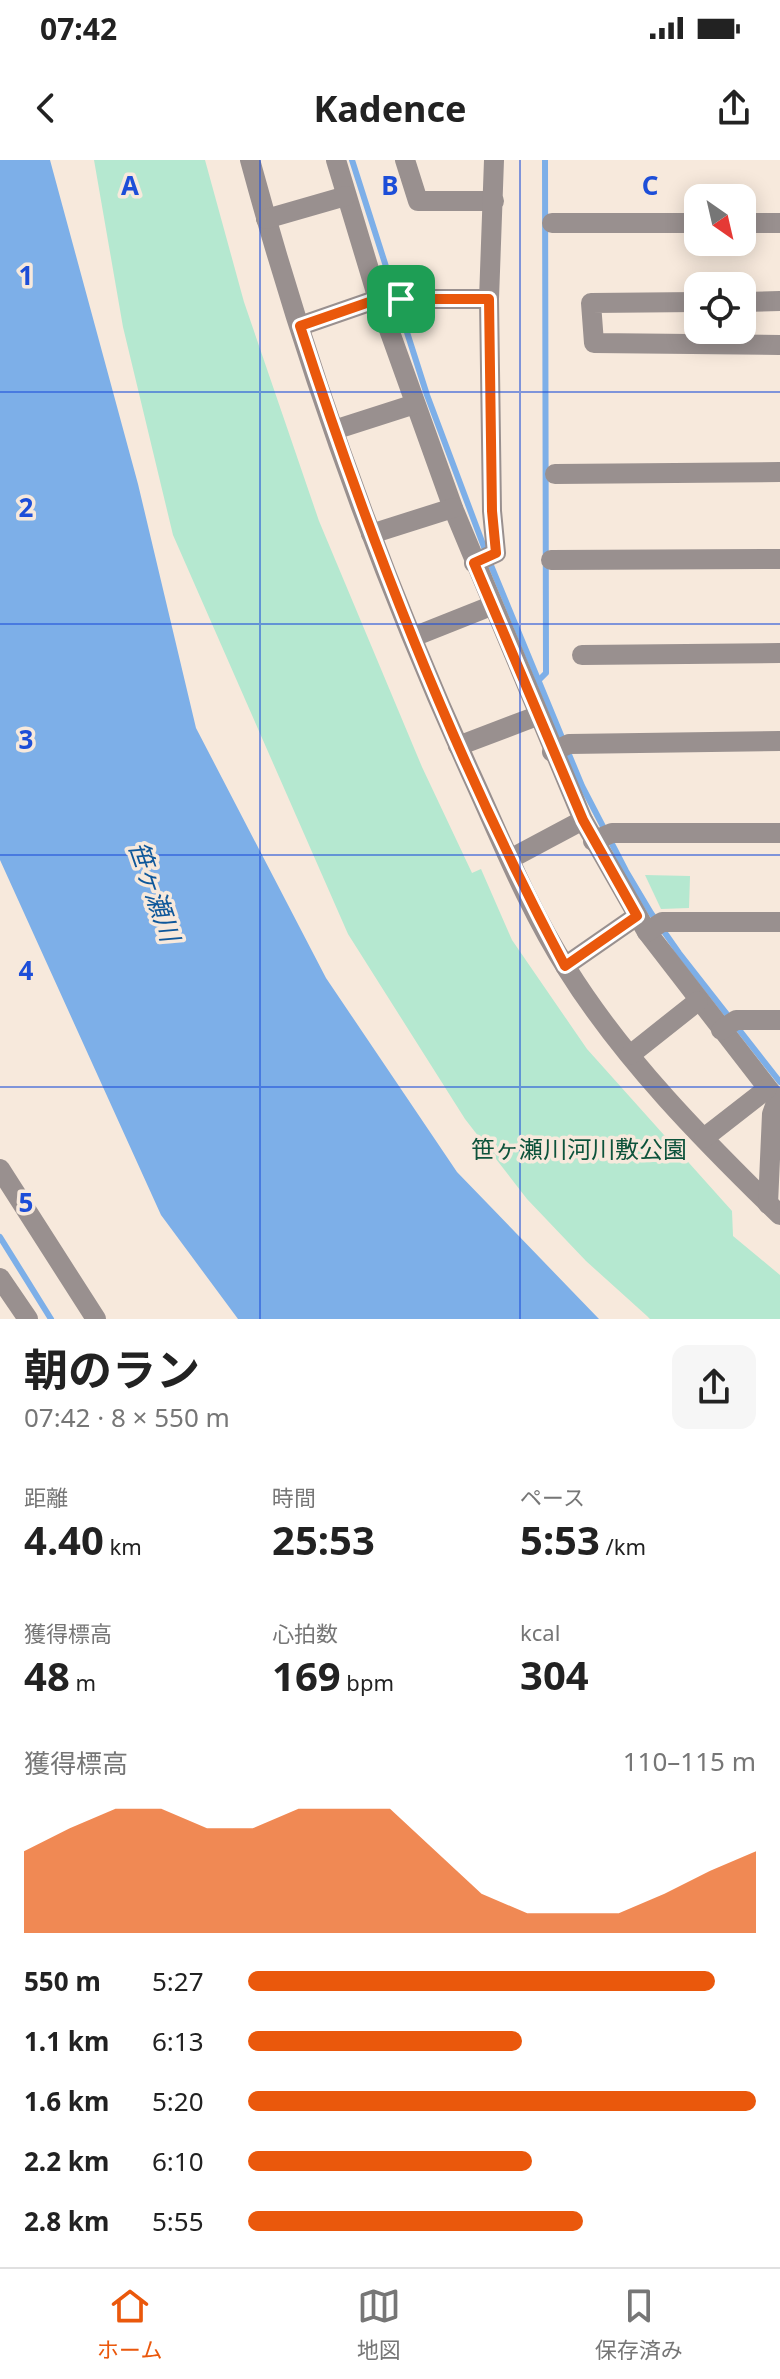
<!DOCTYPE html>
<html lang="ja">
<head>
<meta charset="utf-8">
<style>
	:root { --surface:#fff; --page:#f6f6f6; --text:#222; --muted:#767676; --line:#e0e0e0; --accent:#ea580c }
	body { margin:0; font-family:"Noto Sans","Noto Sans JP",sans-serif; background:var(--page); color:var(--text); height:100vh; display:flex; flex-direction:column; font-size:30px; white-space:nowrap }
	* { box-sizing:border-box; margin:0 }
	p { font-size:26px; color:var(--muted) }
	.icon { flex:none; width:44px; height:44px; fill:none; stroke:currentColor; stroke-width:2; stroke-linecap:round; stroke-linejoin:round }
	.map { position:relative; height:1159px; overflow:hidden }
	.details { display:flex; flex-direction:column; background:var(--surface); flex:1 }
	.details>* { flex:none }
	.needle { width:52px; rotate:146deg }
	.tools { position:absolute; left:684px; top:24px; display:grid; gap:16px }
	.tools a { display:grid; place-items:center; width:72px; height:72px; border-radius:16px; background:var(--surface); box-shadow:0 4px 20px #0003; font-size:40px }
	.pin { position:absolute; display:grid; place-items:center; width:68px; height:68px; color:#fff; margin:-34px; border-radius:16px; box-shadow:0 4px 12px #0006 }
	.round { display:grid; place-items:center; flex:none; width:84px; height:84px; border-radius:16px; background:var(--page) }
	.overview { display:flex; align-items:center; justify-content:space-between; height:136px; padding:0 24px }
	h1 { font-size:44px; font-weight:700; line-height:60px }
	.metrics { display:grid; grid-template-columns:repeat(3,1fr); gap:12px; height:136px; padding:8px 24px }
	.metrics div { display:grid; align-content:center }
	.metrics b { font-size:40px; font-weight:700 }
	.metrics small { font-size:22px; font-weight:400 }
	.metrics p { font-size:22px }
	.chart { height:224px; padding:16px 24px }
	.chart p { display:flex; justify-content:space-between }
	.chart svg { width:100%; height:144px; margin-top:8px; fill:var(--accent); opacity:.7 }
	ul { padding:0 24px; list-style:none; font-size:26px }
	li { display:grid; grid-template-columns:128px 96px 1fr; align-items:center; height:60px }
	li i { height:20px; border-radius:10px; background:var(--accent) }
	.status { display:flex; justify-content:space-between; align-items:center; height:56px; padding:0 40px; background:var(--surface); direction:ltr }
	.status svg { height:22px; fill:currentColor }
	header { display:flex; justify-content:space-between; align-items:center; height:104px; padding:0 24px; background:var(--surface); font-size:36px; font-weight:700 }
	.tabs { display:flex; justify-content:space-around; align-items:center; height:112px; border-top:2px solid var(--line); background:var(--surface); font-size:22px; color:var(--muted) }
	.tabs a { display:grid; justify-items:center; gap:4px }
	.tabs .current { color:var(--accent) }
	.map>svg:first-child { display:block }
</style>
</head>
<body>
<div class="status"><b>07:42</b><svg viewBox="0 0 49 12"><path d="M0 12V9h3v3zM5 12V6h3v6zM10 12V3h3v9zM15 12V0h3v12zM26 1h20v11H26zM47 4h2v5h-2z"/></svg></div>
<header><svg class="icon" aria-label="back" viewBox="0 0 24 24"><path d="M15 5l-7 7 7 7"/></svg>Kadence<svg class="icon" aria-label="share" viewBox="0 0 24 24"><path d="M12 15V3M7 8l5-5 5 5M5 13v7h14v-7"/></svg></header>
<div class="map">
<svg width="780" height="1159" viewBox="0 0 780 1159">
	<rect width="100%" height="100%" fill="#f7e9dc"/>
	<g fill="#b5e8d0">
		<polygon points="94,0 205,0 244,142 319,361 422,607 472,713 481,709 512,780 587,889 732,1051 733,1076 780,1115 780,1159 650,1159 647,1156 586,1101 527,1039 465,959 348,774 173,375 123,167"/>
		<polygon points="645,715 690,716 689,748 661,749"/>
	</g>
	<polygon fill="#7dafe8" points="0,0 50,0 138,324 196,568 326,818 457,1012 599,1159 238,1159 161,1055 0,700"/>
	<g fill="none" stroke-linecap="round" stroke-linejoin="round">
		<g stroke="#7dafe8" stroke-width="6">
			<polyline points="352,0 427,235 490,403 582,626 626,711 651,753 679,793 780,922"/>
			<polyline points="538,521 546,513 545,0"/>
			<polyline points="0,1077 51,1159"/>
		</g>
		<g stroke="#99908f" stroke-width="20">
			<path d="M 250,0 C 307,210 381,416 471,614 C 501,679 528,748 567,809 C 624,900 703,980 780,1055"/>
			<polyline points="336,0 378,139 453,348 583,660 647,772 777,940 772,954 768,1044"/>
			<polyline points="405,0 418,41 494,41"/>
			<polyline points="266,59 346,36"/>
			<polyline points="552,63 698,63"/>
			<polyline points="742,63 780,63"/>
			<polyline points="698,142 591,143 594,183 780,185"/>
			<polyline points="742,142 780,141"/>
			<polyline points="300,166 378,139 489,139"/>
			<polyline points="334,270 415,244"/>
			<polyline points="555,314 780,312"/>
			<polyline points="371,374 453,348"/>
			<polyline points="551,400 780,399"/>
			<polyline points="474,403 496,393 492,351 489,139 494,0"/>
			<polyline points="413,477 491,446"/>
			<polyline points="582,495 780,493"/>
			<polyline points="458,586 537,556"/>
			<polyline points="552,592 569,584 780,581"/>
			<polyline points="593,681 612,673 780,673"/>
			<polyline points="510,699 583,660"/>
			<polyline points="647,772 662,762 780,762"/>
			<polyline points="565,806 637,756"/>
			<polyline points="721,870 736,860 780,860"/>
			<polyline points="630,895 698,841"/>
			<polyline points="704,978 767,929"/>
			<polyline points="0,1009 96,1159"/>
			<polyline points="0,1118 28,1159"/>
		</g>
	</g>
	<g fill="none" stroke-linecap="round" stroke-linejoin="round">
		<defs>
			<path id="route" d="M 378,139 L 489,139 L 492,351 L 496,393 L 474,403 L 583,660 L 637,756 L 565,806 C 456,602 371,386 300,166 Z"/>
		</defs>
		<use href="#route" stroke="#fff" stroke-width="16"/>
		<use href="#route" stroke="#ea580c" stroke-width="10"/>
	</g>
	<path fill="none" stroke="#1d4ed8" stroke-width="2" stroke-opacity="0.55" d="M 260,0 L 260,1159M 520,0 L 520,1159M 0,232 L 780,232M 0,464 L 780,464M 0,695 L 780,695M 0,927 L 780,927"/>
	<g text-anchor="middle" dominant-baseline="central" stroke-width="7" stroke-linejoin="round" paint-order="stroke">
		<g font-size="24" fill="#0d533b" stroke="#f7e9dc">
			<text x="579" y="988">笹ヶ瀬川河川敷公園</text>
		</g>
		<g font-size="26" font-style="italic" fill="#0e579a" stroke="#f7e9dc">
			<text transform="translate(155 731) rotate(71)">笹ヶ瀬川</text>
		</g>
	</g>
	<g font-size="26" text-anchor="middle" font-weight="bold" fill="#1d4ed8" stroke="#f7e9dc" stroke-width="7" stroke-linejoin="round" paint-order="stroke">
		<text x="130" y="35">A</text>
		<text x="390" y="35">B</text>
		<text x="650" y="35">C</text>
		<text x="26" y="125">1</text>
		<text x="26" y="357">2</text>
		<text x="26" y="589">3</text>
		<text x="26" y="820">4</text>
		<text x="26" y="1052">5</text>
	</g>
</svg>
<div class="tools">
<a><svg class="needle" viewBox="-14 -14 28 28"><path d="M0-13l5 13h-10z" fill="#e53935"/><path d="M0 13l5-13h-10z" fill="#767676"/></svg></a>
<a><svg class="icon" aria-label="locate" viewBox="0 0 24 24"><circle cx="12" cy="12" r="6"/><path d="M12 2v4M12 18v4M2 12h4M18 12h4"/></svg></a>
</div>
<div class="pin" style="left:401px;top:139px;background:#1e9e55"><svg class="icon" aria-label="arrive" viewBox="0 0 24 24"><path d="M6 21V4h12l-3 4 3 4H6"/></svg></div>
</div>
<section class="details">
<div class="overview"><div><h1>朝のラン</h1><p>07:42 · 8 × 550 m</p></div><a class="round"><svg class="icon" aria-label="share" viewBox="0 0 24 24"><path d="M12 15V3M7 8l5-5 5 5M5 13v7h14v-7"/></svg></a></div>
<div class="metrics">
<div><p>距離</p><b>4.40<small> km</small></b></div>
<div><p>時間</p><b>25:53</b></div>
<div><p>ペース</p><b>5:53<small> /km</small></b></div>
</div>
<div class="metrics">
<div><p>獲得標高</p><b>48<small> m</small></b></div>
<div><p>心拍数</p><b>169<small> bpm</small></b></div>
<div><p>kcal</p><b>304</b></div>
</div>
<div class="chart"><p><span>獲得標高</span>110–115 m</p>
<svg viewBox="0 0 160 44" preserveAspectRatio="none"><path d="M0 44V19L10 12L20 6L30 6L40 12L50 12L60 6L70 6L80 6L90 19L100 32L110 38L120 38L130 38L140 32L150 25L160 19V44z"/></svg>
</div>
<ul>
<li><b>550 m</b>5:27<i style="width:92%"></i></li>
<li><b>1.1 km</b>6:13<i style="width:54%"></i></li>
<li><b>1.6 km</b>5:20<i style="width:100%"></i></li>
<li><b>2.2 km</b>6:10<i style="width:56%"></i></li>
<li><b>2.8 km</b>5:55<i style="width:66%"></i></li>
</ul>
</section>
<nav class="tabs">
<a class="current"><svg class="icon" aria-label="home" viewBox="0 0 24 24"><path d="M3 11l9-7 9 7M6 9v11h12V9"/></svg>ホーム</a>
<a><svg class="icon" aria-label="map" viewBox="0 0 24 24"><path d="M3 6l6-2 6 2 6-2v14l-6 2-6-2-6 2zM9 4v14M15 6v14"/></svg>地図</a>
<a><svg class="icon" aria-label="saved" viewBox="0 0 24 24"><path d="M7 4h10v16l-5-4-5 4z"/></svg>保存済み</a>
</nav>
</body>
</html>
